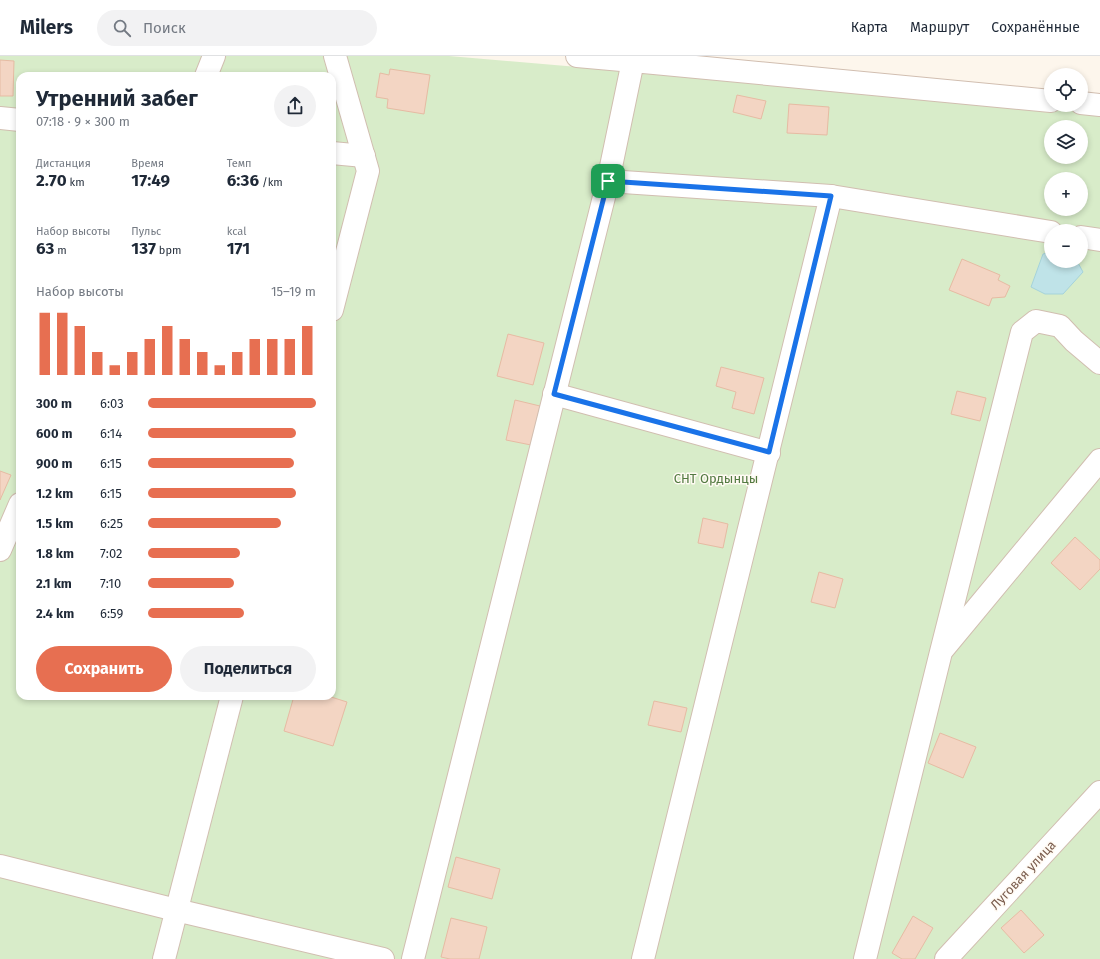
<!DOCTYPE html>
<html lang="ru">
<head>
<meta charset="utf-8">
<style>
	:root { --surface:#fff; --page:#f2f2f3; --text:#1f2937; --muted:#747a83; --line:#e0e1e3; --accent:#e76f51 }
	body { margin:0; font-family:"Fira Sans",sans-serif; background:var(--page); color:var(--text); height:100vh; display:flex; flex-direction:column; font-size:15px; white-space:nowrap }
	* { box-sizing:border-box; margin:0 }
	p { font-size:13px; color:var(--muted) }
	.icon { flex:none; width:22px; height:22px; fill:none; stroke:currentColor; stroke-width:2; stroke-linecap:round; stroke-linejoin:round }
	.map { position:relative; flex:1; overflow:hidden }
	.details { position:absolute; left:16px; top:16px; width:320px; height:628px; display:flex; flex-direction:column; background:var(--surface); border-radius:12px; box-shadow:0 2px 6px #0003 }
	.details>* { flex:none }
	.tools { position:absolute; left:1044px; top:12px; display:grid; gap:8px }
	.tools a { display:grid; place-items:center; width:44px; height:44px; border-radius:50%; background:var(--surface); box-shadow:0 2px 6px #0003; font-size:20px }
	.pin { position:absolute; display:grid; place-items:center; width:34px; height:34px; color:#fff; margin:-17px; border-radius:8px; box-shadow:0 2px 6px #0006 }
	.round { display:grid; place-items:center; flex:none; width:42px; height:42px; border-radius:21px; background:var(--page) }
	.summary { display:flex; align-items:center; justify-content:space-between; height:68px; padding:0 20px }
	h1 { font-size:22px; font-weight:700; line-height:30px }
	.stats { display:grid; grid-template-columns:repeat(3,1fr); gap:6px; height:68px; padding:4px 20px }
	.stats div { display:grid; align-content:center }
	.stats b { font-size:17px; font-weight:700 }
	.stats small { font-size:11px; font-weight:400 }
	.stats p { font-size:11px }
	.chart { height:112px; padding:8px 20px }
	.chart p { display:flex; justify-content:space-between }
	.chart svg { width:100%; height:72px; margin-top:4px; stroke:var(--accent); stroke-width:6 }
	.cta { display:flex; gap:8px; margin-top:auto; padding:8px 20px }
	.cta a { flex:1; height:46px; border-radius:24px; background:var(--accent); color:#fff; font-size:16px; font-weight:700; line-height:46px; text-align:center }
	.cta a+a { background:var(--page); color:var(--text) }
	ul { padding:0 20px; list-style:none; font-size:13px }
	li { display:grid; grid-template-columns:64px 48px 1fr; align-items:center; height:30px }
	li i { height:10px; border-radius:5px; background:var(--accent) }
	header { display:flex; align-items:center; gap:24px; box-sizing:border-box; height:56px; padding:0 20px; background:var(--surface); border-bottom:1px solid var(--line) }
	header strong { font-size:19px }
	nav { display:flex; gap:22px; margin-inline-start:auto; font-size:14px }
	.search { width:280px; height:36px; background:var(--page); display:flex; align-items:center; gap:10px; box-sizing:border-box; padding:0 14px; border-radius:22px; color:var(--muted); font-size:15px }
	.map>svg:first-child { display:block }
</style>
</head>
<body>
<header>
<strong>Milers</strong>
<div class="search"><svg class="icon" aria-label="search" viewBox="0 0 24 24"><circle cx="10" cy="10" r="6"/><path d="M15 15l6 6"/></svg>Поиск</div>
<nav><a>Карта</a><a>Маршрут</a><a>Сохранённые</a></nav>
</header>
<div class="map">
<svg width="1100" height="903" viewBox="0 0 1100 903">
	<rect width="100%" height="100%" fill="#fdf6ec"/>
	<path fill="#d8ecc9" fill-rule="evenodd" d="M 0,0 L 449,0 L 1100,56 L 1100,903 L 0,903 ZM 20,20 L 332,20 L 332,640 L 20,640 ZM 1051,71 L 1081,71 L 1081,101 L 1051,101 ZM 1051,123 L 1081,123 L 1081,153 L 1051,153 ZM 1051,175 L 1081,175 L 1081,205 L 1051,205 Z"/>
	<polygon fill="#bfe3e8" stroke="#a5d3da" points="1051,196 1051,205 1077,205 1083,216 1063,238 1045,238 1031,231 1043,198"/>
	<g fill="#f3d5c3" stroke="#e6bba3">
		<polygon points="0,4 14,5 13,40 0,40"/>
		<polygon points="390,13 430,19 424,58 387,52 388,43 376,41 380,17 389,19"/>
		<polygon points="737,39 766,45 761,63 733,56"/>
		<polygon points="789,48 829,51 827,79 787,77"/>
		<polygon points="962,203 1000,219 998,224 1010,230 1005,241 992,242 989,250 949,234"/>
		<polygon points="508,278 544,287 533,329 497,320"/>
		<polygon points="721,311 764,322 754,358 732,352 736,336 716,330"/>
		<polygon points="957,335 986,342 980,365 951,358"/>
		<polygon points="515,344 540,350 531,389 506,384"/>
		<polygon points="0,415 11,419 0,444"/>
		<polygon points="703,462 728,468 723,492 698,487"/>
		<polygon points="1075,481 1100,504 1100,513 1080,534 1051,507"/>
		<polygon points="819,516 843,523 835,552 811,546"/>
		<polygon points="294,640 328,640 347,646 333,690 284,675"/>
		<polygon points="654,645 687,652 681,676 648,669"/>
		<polygon points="940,677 976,691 963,722 928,707"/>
		<polygon points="456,801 500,813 492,843 448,831"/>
		<polygon points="1021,854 1044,879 1024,897 1001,872"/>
		<polygon points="913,860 933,872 915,903 902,903 892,897"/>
		<polygon points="451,862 487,871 479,903 450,903 441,901"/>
	</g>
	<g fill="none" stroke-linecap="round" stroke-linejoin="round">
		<defs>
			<g id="minor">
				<polyline points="577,0 633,5"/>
				<polyline points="206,20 214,0"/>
				<polyline points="1081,47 1100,49"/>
				<polyline points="0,62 20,64"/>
				<polyline points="332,97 364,100"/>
				<polyline points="608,125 831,140 643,903"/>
				<polyline points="831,140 1051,176"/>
				<polyline points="1081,181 1100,184"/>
				<polyline points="332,254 368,115 335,0"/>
				<polyline points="554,338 769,397"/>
				<polyline points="0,494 20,448"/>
				<polyline points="944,592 1100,404"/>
				<polyline points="0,810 176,854 383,903"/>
				<polyline points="164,903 232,640"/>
				<polyline points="413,903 608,125 633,5 1051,45"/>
				<polyline points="865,903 941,596 1022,276 1036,265 1060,270 1074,285 1100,307"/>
				<polyline points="946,903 1100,736"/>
			</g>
		</defs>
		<use href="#minor" stroke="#d1beb0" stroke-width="24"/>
		<use href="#minor" stroke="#fff" stroke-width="22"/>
	</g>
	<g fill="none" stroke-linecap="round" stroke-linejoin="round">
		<defs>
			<polygon id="route" points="608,125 831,140 769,396 554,338"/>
		</defs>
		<use href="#route" stroke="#fff" stroke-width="8"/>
		<use href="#route" stroke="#1a73e8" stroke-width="5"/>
	</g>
	<g text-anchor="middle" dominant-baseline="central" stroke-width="3" stroke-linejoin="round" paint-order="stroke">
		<g font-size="13" fill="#537a41" stroke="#fffaf3">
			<text x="716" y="422">СНТ Ордынцы</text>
		</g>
		<g font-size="13" fill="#7a5c4d" stroke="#fffaf3">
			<text transform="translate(1023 819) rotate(-47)">Луговая улица</text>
		</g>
	</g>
</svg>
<div class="tools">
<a><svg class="icon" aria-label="locate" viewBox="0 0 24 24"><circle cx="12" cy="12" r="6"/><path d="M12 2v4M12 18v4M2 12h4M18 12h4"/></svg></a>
<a><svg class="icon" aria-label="layers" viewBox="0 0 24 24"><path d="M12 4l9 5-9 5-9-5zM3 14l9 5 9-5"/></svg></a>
<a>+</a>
<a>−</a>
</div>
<div class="pin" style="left:608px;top:125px;background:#1e9e55"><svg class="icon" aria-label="arrive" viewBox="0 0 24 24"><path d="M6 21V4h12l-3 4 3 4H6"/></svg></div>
<section class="details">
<div class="summary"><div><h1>Утренний забег</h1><p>07:18 · 9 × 300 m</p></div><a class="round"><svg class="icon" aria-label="share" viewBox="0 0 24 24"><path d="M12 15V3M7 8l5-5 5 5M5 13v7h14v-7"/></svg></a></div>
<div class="stats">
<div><p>Дистанция</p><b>2.70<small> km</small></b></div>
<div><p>Время</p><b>17:49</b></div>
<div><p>Темп</p><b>6:36<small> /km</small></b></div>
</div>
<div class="stats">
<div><p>Набор высоты</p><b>63<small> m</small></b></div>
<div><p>Пульс</p><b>137<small> bpm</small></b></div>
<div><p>kcal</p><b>171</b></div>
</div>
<div class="chart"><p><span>Набор высоты</span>15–19 m</p>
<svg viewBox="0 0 160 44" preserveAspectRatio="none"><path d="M5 44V6M15 44V6M25 44V14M35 44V30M45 44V38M55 44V30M65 44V22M75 44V14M85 44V22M95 44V30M105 44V38M115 44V30M125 44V22M135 44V22M145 44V22M155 44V14"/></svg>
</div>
<ul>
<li><b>300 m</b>6:03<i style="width:100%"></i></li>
<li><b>600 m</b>6:14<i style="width:88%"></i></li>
<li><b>900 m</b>6:15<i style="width:87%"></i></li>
<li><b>1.2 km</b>6:15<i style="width:88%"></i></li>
<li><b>1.5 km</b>6:25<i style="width:79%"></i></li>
<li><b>1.8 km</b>7:02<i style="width:55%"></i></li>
<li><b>2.1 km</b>7:10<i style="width:51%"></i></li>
<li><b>2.4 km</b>6:59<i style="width:57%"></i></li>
</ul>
<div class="cta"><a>Сохранить</a><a>Поделиться</a></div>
</section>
</div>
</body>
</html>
